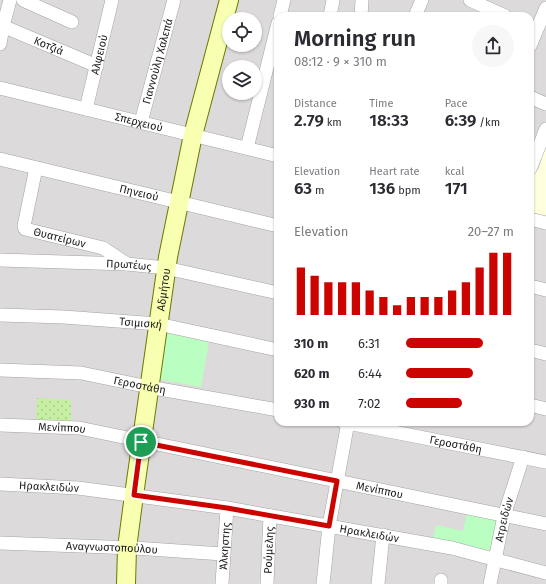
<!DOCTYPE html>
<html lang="en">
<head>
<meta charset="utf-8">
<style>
	:root { --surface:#fff; --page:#f7f7f7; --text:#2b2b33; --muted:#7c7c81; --accent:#cb0400 }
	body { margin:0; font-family:"Fira Sans",sans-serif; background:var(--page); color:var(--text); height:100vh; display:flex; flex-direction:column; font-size:15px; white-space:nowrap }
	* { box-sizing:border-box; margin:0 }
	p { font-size:13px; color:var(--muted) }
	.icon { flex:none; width:22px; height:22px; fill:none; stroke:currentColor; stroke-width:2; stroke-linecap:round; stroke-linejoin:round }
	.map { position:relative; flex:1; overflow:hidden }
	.details { position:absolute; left:274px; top:12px; width:260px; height:414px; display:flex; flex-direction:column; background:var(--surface); border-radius:12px; box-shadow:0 1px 3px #0004 }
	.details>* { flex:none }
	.controls { position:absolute; left:222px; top:12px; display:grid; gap:8px }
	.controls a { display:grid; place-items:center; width:40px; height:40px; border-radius:50%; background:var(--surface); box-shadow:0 1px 3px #0004; font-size:20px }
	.pin { position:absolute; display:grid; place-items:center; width:34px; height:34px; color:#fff; margin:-17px; border:2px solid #fff; border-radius:50%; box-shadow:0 1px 4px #0007 }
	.round { display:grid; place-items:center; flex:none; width:42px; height:42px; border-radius:21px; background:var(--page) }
	.summary { display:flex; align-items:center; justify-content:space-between; height:68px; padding:0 20px }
	h1 { font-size:22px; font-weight:600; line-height:30px }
	.stats { display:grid; grid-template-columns:repeat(3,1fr); gap:6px; height:68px; padding:4px 20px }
	.stats div { display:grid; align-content:center }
	.stats b { font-size:17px; font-weight:600 }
	.stats small { font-size:11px; font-weight:400 }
	.stats p { font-size:11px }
	.chart { height:112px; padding:8px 20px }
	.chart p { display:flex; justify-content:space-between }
	.chart svg { width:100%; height:72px; margin-top:4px; stroke:var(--accent); stroke-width:6 }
	ul { padding:0 20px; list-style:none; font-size:13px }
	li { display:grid; grid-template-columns:64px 48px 1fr; align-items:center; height:30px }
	li i { height:10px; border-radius:5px; background:var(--accent) }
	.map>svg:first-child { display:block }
</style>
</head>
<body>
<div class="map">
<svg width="546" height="584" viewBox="0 0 546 584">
	<defs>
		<pattern id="garden-dots" width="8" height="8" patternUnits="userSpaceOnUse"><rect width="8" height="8" fill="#c7efa3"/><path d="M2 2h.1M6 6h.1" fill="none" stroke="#aacc8c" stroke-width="1.8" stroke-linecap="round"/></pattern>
	</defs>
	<rect width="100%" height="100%" fill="#f0ebe2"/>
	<path fill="#dcdada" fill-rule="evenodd" d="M 0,0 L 546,0 L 546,584 L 0,584 ZM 278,16 L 530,16 L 530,422 L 278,422 ZM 229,19 L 255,19 L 255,45 L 229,45 ZM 229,67 L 255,67 L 255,93 L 229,93 Z"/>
	<polygon fill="#feffdc" points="546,143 546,216 530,212 530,185 535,171 538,170 542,159 541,156"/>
	<g fill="#bbfec1">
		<polygon points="163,332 209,342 201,387 157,379"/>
		<polygon points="467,513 497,519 491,551 433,540 436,525 463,531"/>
	</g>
	<polygon fill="url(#garden-dots)" points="37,398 71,400 71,422 36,420"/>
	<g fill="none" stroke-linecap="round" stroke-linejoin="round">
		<defs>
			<g id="street">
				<polyline points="23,0 72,22"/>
				<polyline points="470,0 505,16"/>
				<polyline points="280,16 284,0"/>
				<polyline points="330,16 333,0"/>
				<polyline points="361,16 362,0"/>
				<polyline points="415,16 422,0"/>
				<path id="s1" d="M 0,25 L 97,66"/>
				<polyline points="0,44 3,26 10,0"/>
				<polyline points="530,46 546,8"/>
				<path id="s2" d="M 0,88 L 278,156"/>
				<polyline points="530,97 546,104"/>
				<path id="s3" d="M 86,109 L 112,0"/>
				<path id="s4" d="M 141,122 L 174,0"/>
				<polyline points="247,148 278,23"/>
				<path id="s5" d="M 0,159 L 278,226"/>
				<path id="s6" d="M 36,168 L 24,226 L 25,229 L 103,248 L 127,264"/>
				<polyline points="530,169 546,129"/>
				<polyline points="530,219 546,223"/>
				<path id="s7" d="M 0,260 L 127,264 L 166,268 L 278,293"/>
				<polyline points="530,286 546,290"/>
				<path id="s8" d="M 0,315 L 64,317 L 158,324 L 278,350"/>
				<polyline points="530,350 546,354"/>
				<path id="s9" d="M 0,370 L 81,373 L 154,388 L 278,410"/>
				<polyline points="530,405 546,409"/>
				<path id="s10" d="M 343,422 L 546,462"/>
				<path id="s11" d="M 0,425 L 79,428 L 546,524"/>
				<path id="s12" d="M 0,484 L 78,488 L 227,508 L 452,548 L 546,573"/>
				<path id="s13" d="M 0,543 L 134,548 L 223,554"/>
				<polyline points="441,580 441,584"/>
				<path id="s14" d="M 222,584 L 227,508"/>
				<path id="s15" d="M 267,584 L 270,516"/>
				<polyline points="323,584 329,526 348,422"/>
				<polyline points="378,584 383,535"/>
				<path id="s16" d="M 490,584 L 504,516 L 523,457"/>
			</g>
			<g id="secondary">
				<path id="s17" d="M 126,584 L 127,548 L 134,495 L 168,257 L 193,135 L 229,0"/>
			</g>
		</defs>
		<use href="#street" stroke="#a4a4a4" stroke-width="14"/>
		<use href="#secondary" stroke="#697900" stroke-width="20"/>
		<use href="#street" stroke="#fff" stroke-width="13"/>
		<use href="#secondary" stroke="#f9ffb1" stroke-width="18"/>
	</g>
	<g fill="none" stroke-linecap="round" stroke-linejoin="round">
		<defs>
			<polygon id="route" points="141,442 337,481 329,526 227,508 134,495"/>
		</defs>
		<use href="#route" stroke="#fff" stroke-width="8"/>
		<use href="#route" stroke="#cb0400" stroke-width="5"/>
	</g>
	<g text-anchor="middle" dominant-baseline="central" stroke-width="3" stroke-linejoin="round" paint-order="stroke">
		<g font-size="11" fill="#1d1d1d" stroke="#fff">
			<text stroke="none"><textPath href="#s1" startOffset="53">Κοτζιά</textPath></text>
			<text stroke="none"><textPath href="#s3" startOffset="56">Αλφειού</textPath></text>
			<text stroke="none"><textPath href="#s4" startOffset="63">Γιαννούλη Χαλεπά</textPath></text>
			<text stroke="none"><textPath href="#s2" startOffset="143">Σπερχειού</textPath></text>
			<text stroke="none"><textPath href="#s5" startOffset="143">Πηνειού</textPath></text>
			<text stroke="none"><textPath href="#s6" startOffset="98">Θυατείρων</textPath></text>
			<text stroke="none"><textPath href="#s7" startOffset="129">Πρωτέως</textPath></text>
			<text stroke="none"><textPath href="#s17" startOffset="297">Αδμήτου</textPath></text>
			<text stroke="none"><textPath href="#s8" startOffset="141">Τσιμισκή</textPath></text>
			<text stroke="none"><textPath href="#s9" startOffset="141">Γεροστάθη</textPath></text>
			<text stroke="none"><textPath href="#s11" startOffset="62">Μενίππου</textPath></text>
			<text stroke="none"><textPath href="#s10" startOffset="115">Γεροστάθη</textPath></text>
			<text stroke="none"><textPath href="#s12" startOffset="49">Ηρακλειδών</textPath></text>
			<text stroke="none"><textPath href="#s11" startOffset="386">Μενίππου</textPath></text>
			<text stroke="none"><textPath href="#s16" startOffset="66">Ατρειδών</textPath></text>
			<text stroke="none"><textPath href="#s12" startOffset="373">Ηρακλειδών</textPath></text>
			<text stroke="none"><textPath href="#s14" startOffset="38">Άλκηστης</textPath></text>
			<text stroke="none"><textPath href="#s13" startOffset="112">Αναγνωστοπούλου</textPath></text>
			<text stroke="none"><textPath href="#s15" startOffset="34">Ρούμελης</textPath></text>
		</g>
	</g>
</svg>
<div class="controls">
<a><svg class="icon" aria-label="locate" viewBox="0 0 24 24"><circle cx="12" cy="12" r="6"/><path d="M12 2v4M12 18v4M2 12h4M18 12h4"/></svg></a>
<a><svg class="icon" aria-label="layers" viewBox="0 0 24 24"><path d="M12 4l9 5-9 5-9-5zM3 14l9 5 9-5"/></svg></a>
</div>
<div class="pin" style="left:141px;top:442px;background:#1e9e55"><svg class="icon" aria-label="arrive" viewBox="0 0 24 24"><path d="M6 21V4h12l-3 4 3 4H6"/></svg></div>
<section class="details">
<div class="summary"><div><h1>Morning run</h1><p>08:12 · 9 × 310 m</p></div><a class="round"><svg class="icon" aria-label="share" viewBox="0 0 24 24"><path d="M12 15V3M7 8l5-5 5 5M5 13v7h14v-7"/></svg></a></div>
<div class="stats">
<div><p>Distance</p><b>2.79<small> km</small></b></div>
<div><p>Time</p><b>18:33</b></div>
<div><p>Pace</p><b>6:39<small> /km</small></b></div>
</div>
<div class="stats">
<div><p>Elevation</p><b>63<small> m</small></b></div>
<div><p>Heart rate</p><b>136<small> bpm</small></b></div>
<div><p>kcal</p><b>171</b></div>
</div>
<div class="chart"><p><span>Elevation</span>20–27 m</p>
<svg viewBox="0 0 160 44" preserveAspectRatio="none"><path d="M5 44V15M15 44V20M25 44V24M35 44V24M45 44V24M55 44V29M65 44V33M75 44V38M85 44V33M95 44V33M105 44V33M115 44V29M125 44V24M135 44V15M145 44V6M155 44V6"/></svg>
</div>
<ul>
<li><b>310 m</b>6:31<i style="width:71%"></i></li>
<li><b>620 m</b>6:44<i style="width:62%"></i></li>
<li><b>930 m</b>7:02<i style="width:52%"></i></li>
</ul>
</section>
</div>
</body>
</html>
